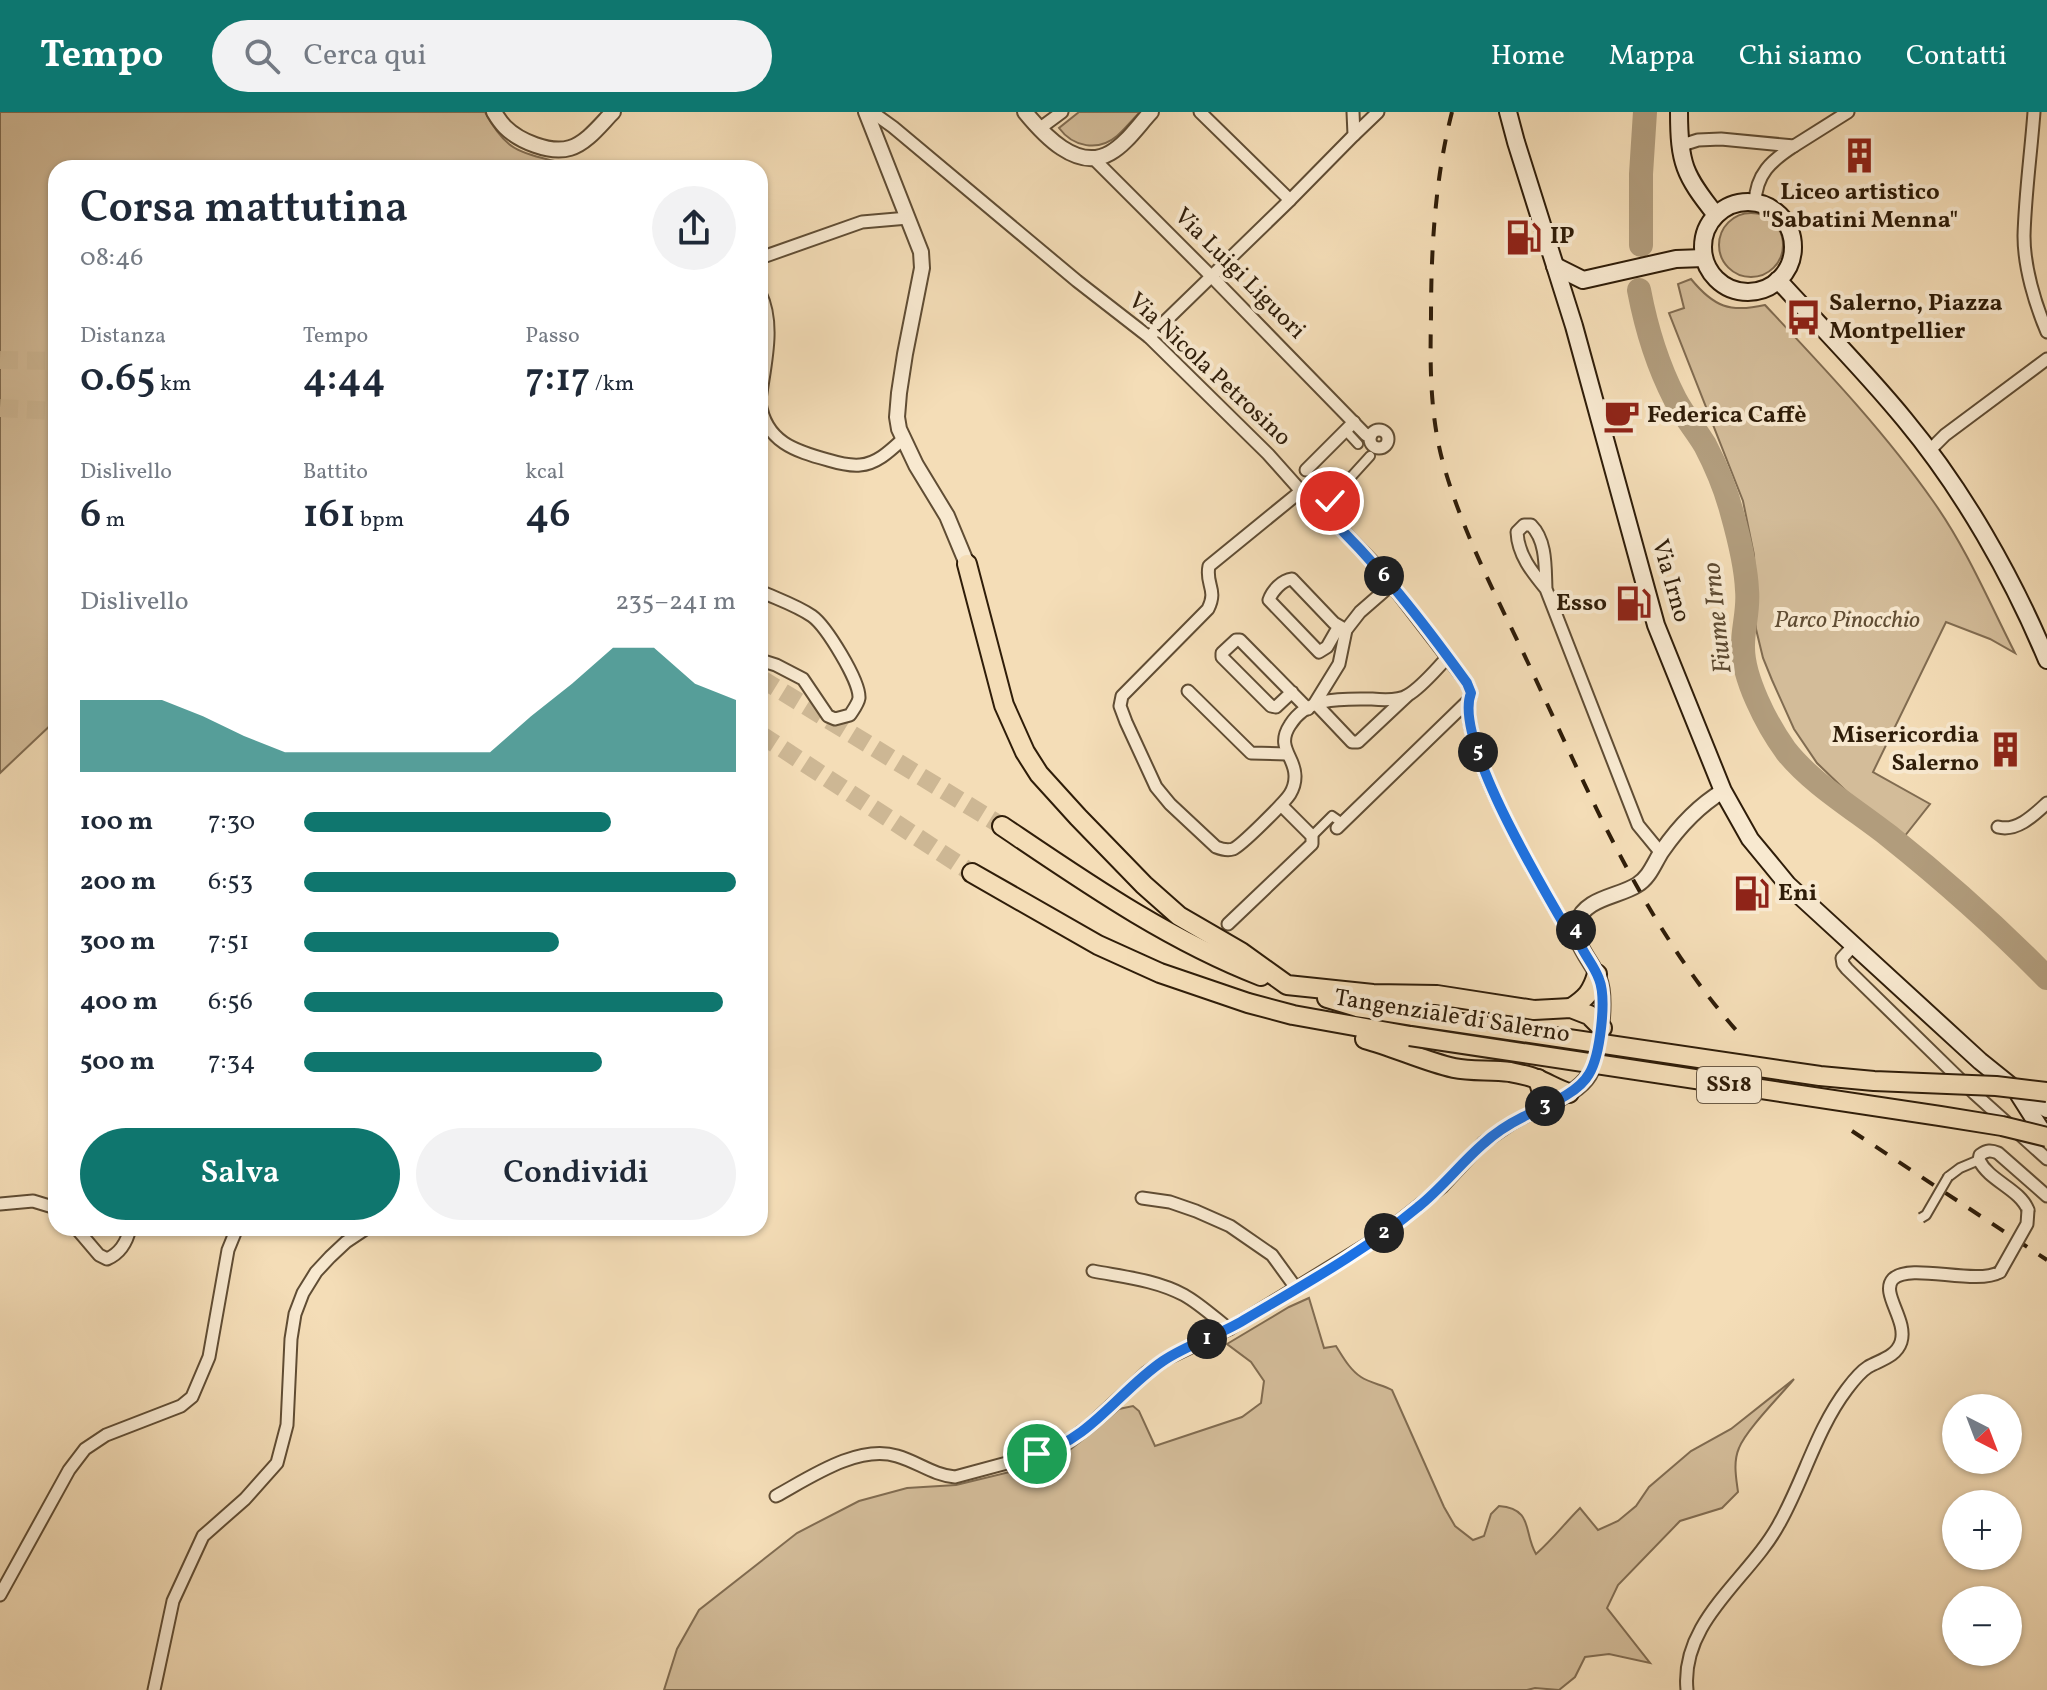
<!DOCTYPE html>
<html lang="it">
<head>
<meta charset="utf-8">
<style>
	:root { --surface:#fff; --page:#f2f2f3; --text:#1f2937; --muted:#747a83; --accent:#0f766e }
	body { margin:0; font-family:Vollkorn,serif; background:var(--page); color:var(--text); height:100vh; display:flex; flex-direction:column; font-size:30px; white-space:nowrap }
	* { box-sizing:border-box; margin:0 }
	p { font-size:26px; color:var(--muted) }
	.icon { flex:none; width:44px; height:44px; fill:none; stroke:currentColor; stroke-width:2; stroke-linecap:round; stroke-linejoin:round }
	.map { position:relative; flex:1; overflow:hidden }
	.side { position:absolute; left:48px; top:48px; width:720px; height:1076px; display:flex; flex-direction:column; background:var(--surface); border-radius:24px; box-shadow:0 2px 6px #0004 }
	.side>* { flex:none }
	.needle { width:52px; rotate:138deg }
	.buttons { position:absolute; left:1942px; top:1282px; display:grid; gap:16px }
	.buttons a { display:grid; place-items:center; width:80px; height:80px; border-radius:50%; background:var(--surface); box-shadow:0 2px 6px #0004; font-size:40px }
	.pin { position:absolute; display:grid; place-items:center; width:68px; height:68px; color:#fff; margin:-34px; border:4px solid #fff; border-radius:50%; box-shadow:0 2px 8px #0007 }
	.km { position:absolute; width:40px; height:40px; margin:-20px; border-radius:50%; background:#222; color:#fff; font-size:22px; line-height:40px; text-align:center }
	.round { display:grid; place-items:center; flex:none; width:84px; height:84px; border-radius:42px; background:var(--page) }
	.headline { display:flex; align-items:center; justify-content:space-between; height:136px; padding:0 32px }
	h1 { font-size:44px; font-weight:600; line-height:60px }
	.figures { display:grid; grid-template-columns:repeat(3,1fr); gap:12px; height:136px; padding:8px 32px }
	.figures div { display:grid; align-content:center }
	.figures b { font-size:40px; font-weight:600 }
	.figures small { font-size:22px; font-weight:400 }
	.figures p { font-size:22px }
	.chart { height:224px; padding:16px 32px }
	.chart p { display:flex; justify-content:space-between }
	.chart svg { width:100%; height:144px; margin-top:8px; fill:var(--accent); opacity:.7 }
	.primary-button { display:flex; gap:16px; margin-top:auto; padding:16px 32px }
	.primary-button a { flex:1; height:92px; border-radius:48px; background:var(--accent); color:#fff; font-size:32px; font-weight:600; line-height:92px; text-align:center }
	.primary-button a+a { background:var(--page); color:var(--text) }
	ul { padding:0 32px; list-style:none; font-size:26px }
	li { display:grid; grid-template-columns:128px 96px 1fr; align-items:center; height:60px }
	li i { height:20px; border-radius:10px; background:var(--accent) }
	header { display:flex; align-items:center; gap:48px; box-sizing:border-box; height:112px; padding:0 40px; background:var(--accent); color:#fff }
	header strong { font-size:38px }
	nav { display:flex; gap:44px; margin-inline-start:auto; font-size:28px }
	.search { width:560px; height:72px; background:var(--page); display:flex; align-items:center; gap:20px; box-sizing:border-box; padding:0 28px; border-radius:44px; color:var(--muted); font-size:30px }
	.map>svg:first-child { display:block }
</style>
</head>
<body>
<header>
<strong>Tempo</strong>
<div class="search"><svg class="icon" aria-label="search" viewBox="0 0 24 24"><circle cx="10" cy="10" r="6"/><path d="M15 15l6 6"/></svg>Cerca qui</div>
<nav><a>Home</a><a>Mappa</a><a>Chi siamo</a><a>Contatti</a></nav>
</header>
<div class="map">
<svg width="2047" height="1578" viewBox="0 0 2047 1578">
	<rect width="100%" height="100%" fill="#f4ddb7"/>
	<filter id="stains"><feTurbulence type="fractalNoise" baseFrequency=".0025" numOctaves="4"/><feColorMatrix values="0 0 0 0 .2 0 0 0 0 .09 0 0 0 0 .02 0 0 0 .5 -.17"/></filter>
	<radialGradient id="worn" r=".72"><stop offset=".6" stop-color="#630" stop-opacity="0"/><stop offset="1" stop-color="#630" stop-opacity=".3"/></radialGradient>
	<g fill="#d3bc99" stroke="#816c51" stroke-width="2">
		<path d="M 0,0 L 485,0 C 491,11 499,24 509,32 C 524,45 569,52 590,56 L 56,56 L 56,608 L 0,661 Z"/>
		<path d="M 1079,0 L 1140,0 C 1132,8 1125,17 1117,24 C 1098,40 1073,35 1059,16 Z"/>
		<circle cx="1751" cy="133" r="32"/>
		<path d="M 1691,167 C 1714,195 1730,201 1765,193 C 1824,256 1884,319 1933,389 C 1967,437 1989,490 2015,541 L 1990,527 L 1946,510 L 1873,660 L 1930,692 L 1904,725 L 1875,707 L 1817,651 L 1794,617 L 1772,568 L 1763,546 L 1756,517 L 1754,443 L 1743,389 L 1669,201 L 1684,196 L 1678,172 Z"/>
		<path d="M 1309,1186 L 1324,1236 L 1336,1234 C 1343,1245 1350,1258 1361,1265 C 1370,1271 1383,1273 1392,1278 L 1444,1395 L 1455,1414 L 1473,1428 L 1484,1424 L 1491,1402 L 1499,1394 C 1534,1397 1523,1420 1536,1442 C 1552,1428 1565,1411 1580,1396 L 1598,1418 L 1618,1409 L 1636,1394 L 1649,1375 L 1691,1339 L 1731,1317 L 1794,1267 C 1780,1284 1746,1318 1739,1336 C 1733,1350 1736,1365 1738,1380 L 1722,1396 L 1680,1409 L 1618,1473 L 1607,1496 L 1650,1551 L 1609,1542 L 1585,1545 L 1575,1565 L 1559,1578 L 1535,1576 L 1527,1578 L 664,1578 L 677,1537 L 699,1498 L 797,1421 L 859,1389 L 907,1376 L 956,1373 L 1055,1349 L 1094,1319 L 1119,1297 L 1133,1294 L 1139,1299 L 1155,1334 L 1242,1305 L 1261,1291 L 1264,1269 L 1251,1250 L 1227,1232 L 1289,1195 Z"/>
	</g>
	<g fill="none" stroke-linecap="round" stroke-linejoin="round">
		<g stroke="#b19c7c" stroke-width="24">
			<polyline points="1641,133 1641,62 1645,0"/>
			<path d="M 1639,178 C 1646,215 1658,254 1675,287 C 1684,304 1696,318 1705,333 C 1716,354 1726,378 1732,401 C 1739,426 1746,453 1747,478 C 1749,497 1743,515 1743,533 C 1742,565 1767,613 1786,639 C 1811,671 1856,698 1889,724 C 1944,768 1997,815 2047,866"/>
		</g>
		<g stroke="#cdb794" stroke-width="18" stroke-dasharray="18 9" stroke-linecap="butt">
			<polyline points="0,248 56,249"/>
			<polyline points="0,296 56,299"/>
			<polyline points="760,566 1002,714"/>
			<polyline points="760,622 972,761"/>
		</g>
		<defs>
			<g id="pedestrian">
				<polyline points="1346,319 1358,332"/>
				<polyline points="1321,398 1370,344"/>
				<polyline points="1312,724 1332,704 1342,711"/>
				<polyline points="1948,1065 1960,1056 1979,1048"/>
			</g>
			<g id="minor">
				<path d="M 872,0 L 893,15 L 1077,169 L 1149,225 L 1268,342 L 1301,379 L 1347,423 L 1376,453 L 1467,571 L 1471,581 C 1453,628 1541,772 1566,816 L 1576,818"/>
				<polyline points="1200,0 1290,88"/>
				<path d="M 2034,0 C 2031,41 2025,83 2024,124 C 2024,155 2035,192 2047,220"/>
				<polyline points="1039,17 1062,0"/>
				<polyline points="1354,23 1378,0"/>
				<polyline points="1679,34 1698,28 1721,27 1794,34 1848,0"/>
				<polyline points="1092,45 1212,165 1366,323 1371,323"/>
				<path d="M 1755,91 C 1756,62 1771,49 1794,34"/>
				<polyline points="760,146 862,110 908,106"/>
				<path d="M 760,181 C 776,213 764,255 760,288"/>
				<polyline points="1149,225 1290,88 1354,23 1353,0"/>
				<path d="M 760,291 C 766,330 795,339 828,348 C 838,351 849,354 860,353 C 877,352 891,338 903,327"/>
				<circle cx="1379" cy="327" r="9"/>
				<polyline points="1929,339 1945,323 2047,247"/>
				<polyline points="1306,358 1354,310"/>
				<path d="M 1301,379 L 1209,454 C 1205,473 1218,477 1208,497 L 1122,584 L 1120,594 L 1126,610 L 1156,675 L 1170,692 L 1216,735 C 1221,737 1227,739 1233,737 C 1241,734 1285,690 1290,682 C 1293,677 1295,670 1295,665 C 1296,645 1275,636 1290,613 C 1308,584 1342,587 1372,587 C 1383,588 1399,589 1408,583 C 1422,575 1437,556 1448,545"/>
				<polyline points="1391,473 1360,500 1346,518 1339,552 1315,591 1352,630 1358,630 1407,584"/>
				<path d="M 1546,477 C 1545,456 1547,429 1531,413 L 1524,413 L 1517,420 C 1518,443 1532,460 1546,477 L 1638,713 L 1661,741"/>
				<path d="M 760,479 C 777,487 796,493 812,504 C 826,514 860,569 859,586 C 858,592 853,598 850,603 L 835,607 L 828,604 L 803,567 L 776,553 L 760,548"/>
				<path d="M 1339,514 L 1327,535 L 1319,540 L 1269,488 C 1272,479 1282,468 1292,467 L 1334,511 L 1346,518"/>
				<polyline points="1188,579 1251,641 1287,642"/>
				<polyline points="1292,580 1276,595 1271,594 1222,545 1222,541 1236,528 1240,528 1308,597"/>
				<path d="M 1998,715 C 2017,720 2034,703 2047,691"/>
				<polyline points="1337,716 1468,589"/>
				<polyline points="1228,812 1312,732 1312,724 1281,693"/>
				<polyline points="1854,833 1842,846 1843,852 1847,857 1975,982 2047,1047"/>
				<polyline points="1142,1086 1170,1090 1196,1099 1230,1114 1272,1143 1296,1176"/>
				<polyline points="0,1092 33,1089 56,1096"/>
				<path d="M 2028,1098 C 2020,1077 1989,1069 1979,1048 L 1980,1043 C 1987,1038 1991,1038 1998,1041 L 2047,1084"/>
				<path d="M 76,1116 L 99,1143 L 107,1147 C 121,1141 127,1130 130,1116"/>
				<path d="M 1093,1159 C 1124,1165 1156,1168 1184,1183 C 1200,1192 1215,1206 1229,1217"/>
				<path d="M 776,1384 C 809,1366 858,1332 897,1344 C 918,1350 933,1363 955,1365 L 1051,1339 L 1070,1328 L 1090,1313 L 1146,1261 L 1166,1247 L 1229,1217 L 1379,1125 L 1442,1075 L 1483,1031 L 1511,1012 L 1544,994"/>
				<polyline points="0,1483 69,1358 85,1337 106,1323 181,1294 192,1285 209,1245 228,1138 237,1116"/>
				<polyline points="154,1578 173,1489 203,1424 245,1387 277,1351 287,1313 291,1227 295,1202 303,1181 316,1160 330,1145 346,1130 367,1116"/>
				<path d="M 1687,1578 C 1680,1509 1750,1466 1779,1412 C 1804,1368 1816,1318 1847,1277 C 1853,1269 1860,1260 1868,1255 C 1880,1248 1896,1245 1901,1230 C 1908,1208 1880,1181 1893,1167 C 1910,1150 1975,1174 2000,1160"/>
			</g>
			<g id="tertiary">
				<path d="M 494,0 C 497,5 501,11 505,15 C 519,29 550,42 570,36 C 587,31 601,12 613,0"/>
				<polyline points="866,0 921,140 922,156 905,242 899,281 897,305 899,317 916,353 947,404 967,452"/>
				<path d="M 1025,0 C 1043,22 1077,60 1110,41 C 1126,32 1138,14 1151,0"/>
				<path d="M 1544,994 C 1559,987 1580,978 1589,963 C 1600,944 1607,886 1599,867 C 1592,849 1572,831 1577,811 C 1584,786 1618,785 1637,773 C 1650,765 1654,751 1662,739 C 1678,716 1698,694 1723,679"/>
			</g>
			<g id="secondary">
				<polyline points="1508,0 1516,30 1574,214 1656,513 1723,679 1750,727 1788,773 1980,949 2016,978 2047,997"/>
				<path d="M 1679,0 C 1679,51 1684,63 1716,103"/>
				<circle cx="1748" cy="135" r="45"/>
				<polyline points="1555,154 1583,168 1676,147 1704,146"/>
				<path d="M 1778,168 C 1820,214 1865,259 1905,308 C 1963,378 2012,464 2047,548"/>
				<polyline points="2019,983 2040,1016 2047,1023"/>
			</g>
			<g id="trunk">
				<polyline points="967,452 1004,593 1025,640 1039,662 1078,705 1144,773 1179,804 1241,840 1287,873 1373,882 1437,883 1534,898 1571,896 1589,903 1602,916"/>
				<path d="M 1002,714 C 1085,770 1168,828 1261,864"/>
				<polyline points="972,761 1098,833 1160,861 1248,891 1293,903 1410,924"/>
				<polyline points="1327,886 1357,895 1414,904"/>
				<path d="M 1571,896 C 1586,886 1592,880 1597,862"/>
				<path d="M 1365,927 C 1395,935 1423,949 1454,956 C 1472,960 1492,957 1510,960 C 1518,962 1527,963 1534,966 C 1546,970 1556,977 1569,981"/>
				<polyline points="1538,967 1543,984 1544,994"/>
			</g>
		</defs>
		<use href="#pedestrian" stroke="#604d34" stroke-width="12"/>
		<use href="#minor" stroke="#604d34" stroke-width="15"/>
		<use href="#tertiary" stroke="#604d34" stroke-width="18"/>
		<use href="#secondary" stroke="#2f1d09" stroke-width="20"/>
		<use href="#trunk" stroke="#2f1d09" stroke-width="22"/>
		<use href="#pedestrian" stroke="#f8e9d0" stroke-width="8"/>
		<use href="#minor" stroke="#f8e9d0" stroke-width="11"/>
		<use href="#tertiary" stroke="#f8e9d0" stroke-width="14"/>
		<use href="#secondary" stroke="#f8e9d0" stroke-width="16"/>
		<use href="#trunk" stroke="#f4ddb7" stroke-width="18"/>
		<g stroke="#2f1d09" stroke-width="4" stroke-dasharray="14 14" stroke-linecap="butt">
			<path d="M 1452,0 C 1435,66 1431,137 1431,205 C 1430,251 1430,298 1441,343 C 1460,417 1498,487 1530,555 C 1589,681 1644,813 1736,918"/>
			<polyline points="1852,1019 2047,1148"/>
		</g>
		<defs>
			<polyline id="pedestrian-bridge" points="1921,1106 1926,1103 1948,1065"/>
			<polyline id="minor-bridge" points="2000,1160 2027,1112 2028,1098"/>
			<g id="trunk-bridge">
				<polyline points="1414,904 1820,964 1874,969 1996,974 2047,980"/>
				<polyline points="1410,924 1940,1004 2002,1014 2047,1025"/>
			</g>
		</defs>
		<use href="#pedestrian-bridge" stroke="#604d34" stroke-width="12" stroke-linecap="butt"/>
		<use href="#minor-bridge" stroke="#604d34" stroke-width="15" stroke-linecap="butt"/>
		<use href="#trunk-bridge" stroke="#2f1d09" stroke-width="22" stroke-linecap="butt"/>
		<use href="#pedestrian-bridge" stroke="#f8e9d0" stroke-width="8"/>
		<use href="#minor-bridge" stroke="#f8e9d0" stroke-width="11"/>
		<use href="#trunk-bridge" stroke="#f4ddb7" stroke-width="18"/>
	</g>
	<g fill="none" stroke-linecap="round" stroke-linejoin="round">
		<defs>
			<path id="route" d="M 1037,1342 C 1089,1329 1120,1278 1163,1249 C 1188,1232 1218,1224 1244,1208 C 1303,1173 1365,1139 1418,1095 C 1442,1076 1460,1052 1483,1032 C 1495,1021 1509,1012 1523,1005 C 1543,995 1578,982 1589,962 C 1600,944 1607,887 1599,867 C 1593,850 1578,837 1576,818 L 1566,816 C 1541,772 1453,627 1471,581 L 1467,571 C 1423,510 1376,449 1321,398 L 1330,389"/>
		</defs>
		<use href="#route" stroke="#fff" stroke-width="16"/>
		<use href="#route" stroke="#1a73e8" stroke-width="10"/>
	</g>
	<defs>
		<symbol id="building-bare" viewBox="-9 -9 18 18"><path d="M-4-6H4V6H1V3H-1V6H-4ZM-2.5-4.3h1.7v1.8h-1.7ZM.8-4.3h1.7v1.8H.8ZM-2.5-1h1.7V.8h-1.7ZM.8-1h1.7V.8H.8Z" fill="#8f2418" stroke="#f8e9d0" stroke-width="2.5" paint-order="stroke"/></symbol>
		<symbol id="fuel-bare" viewBox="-9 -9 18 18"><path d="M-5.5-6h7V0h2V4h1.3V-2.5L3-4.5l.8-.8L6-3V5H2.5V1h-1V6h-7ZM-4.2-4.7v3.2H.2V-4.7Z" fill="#8f2418" stroke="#f8e9d0" stroke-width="2.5" paint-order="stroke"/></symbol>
		<symbol id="bus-bare" viewBox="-9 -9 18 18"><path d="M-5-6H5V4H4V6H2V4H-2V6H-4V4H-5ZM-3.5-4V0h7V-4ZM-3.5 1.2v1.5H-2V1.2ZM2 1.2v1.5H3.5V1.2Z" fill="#8f2418" stroke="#f8e9d0" stroke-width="2.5" paint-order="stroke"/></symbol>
		<symbol id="cafe-bare" viewBox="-9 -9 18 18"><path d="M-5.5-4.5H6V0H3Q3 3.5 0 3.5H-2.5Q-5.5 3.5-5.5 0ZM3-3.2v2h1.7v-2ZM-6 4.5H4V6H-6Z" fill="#8f2418" stroke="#f8e9d0" stroke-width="2.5" paint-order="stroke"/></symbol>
	</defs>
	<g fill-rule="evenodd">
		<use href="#building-bare" x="1834" y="18" width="51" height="51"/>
		<use href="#fuel-bare" x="1498" y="100" width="51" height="51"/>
		<use href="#bus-bare" x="1778" y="180" width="51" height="51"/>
		<use href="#cafe-bare" x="1596" y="278" width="51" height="51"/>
		<use href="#fuel-bare" x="1608" y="466" width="51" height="51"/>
		<use href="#building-bare" x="1980" y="612" width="51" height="51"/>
		<use href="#fuel-bare" x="1726" y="756" width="51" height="51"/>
	</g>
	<g text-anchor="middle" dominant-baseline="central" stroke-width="8" stroke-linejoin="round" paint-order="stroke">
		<rect fill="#f8e9d0" stroke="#6b5a45" stroke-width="2" x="1697" y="955" width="64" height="36" rx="6"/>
		<g font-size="22" font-weight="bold" fill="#2f1d09">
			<text x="1729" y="973">SS18</text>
		</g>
		<g font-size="24" font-weight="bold" fill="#2f1d09" stroke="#f8e9d0" text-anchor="start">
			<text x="1860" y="81" text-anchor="middle">Liceo artistico<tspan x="1860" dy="28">"Sabatini Menna"</tspan></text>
			<text x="1550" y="125">IP</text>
			<text x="1829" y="192">Salerno, Piazza<tspan x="1829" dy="28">Montpellier</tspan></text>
			<text x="1647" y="304">Federica Caffè</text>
			<text x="1607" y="492" text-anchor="end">Esso</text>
			<text x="1979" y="624" text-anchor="end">Misericordia<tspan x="1979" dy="28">Salerno</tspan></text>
			<text x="1778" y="782">Eni</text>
		</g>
		<g font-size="24" fill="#2f1d09" stroke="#f8e9d0">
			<text transform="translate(1239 162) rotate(45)">Via Luigi Liguori</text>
			<text transform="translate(1209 258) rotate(43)">Via Nicola Petrosino</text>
			<text transform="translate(1670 469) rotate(74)">Via Irno</text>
			<text transform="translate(1452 905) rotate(9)">Tangenziale di Salerno</text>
		</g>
		<g font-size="24" font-style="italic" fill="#604d34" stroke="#f8e9d0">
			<text x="1847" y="509">Parco Pinocchio</text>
		</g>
		<g font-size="26" font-style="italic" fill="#5c4931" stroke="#f8e9d0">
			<text transform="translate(1718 506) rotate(-96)">Fiume Irno</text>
		</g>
	</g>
	<rect width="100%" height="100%" filter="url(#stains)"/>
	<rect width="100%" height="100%" fill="url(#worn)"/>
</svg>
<div class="buttons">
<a><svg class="needle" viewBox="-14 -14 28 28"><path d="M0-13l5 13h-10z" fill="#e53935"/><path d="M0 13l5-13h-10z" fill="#747a83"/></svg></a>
<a>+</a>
<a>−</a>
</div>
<div class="pin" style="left:1037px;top:1342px;background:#1e9e55"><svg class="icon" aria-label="arrive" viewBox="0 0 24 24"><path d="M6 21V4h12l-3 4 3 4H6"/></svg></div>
<div class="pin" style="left:1330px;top:389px;background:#d93025"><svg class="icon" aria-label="check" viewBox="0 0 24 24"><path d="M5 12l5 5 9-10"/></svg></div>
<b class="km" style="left:1207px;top:1227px">1</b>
<b class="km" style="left:1384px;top:1121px">2</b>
<b class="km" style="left:1545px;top:994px">3</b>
<b class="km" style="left:1576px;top:818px">4</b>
<b class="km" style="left:1478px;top:640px">5</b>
<b class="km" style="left:1384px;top:464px">6</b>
<section class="side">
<div class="headline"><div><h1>Corsa mattutina</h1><p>08:46</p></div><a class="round"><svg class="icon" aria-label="share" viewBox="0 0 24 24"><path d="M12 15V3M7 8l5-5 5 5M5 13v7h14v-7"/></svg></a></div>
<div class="figures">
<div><p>Distanza</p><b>0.65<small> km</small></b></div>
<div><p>Tempo</p><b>4:44</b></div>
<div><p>Passo</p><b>7:17<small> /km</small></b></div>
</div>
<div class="figures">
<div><p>Dislivello</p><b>6<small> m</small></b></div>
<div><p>Battito</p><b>161<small> bpm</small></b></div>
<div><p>kcal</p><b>46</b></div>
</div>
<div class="chart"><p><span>Dislivello</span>235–241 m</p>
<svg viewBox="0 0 160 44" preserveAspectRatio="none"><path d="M0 44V22L10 22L20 22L30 27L40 33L50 38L60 38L70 38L80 38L90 38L100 38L110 27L120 17L130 6L140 6L150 17L160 22V44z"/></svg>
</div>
<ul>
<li><b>100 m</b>7:30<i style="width:71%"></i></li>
<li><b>200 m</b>6:53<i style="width:100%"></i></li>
<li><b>300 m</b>7:51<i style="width:59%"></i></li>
<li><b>400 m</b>6:56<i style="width:97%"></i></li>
<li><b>500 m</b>7:34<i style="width:69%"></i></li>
</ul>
<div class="primary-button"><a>Salva</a><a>Condividi</a></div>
</section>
</div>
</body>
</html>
